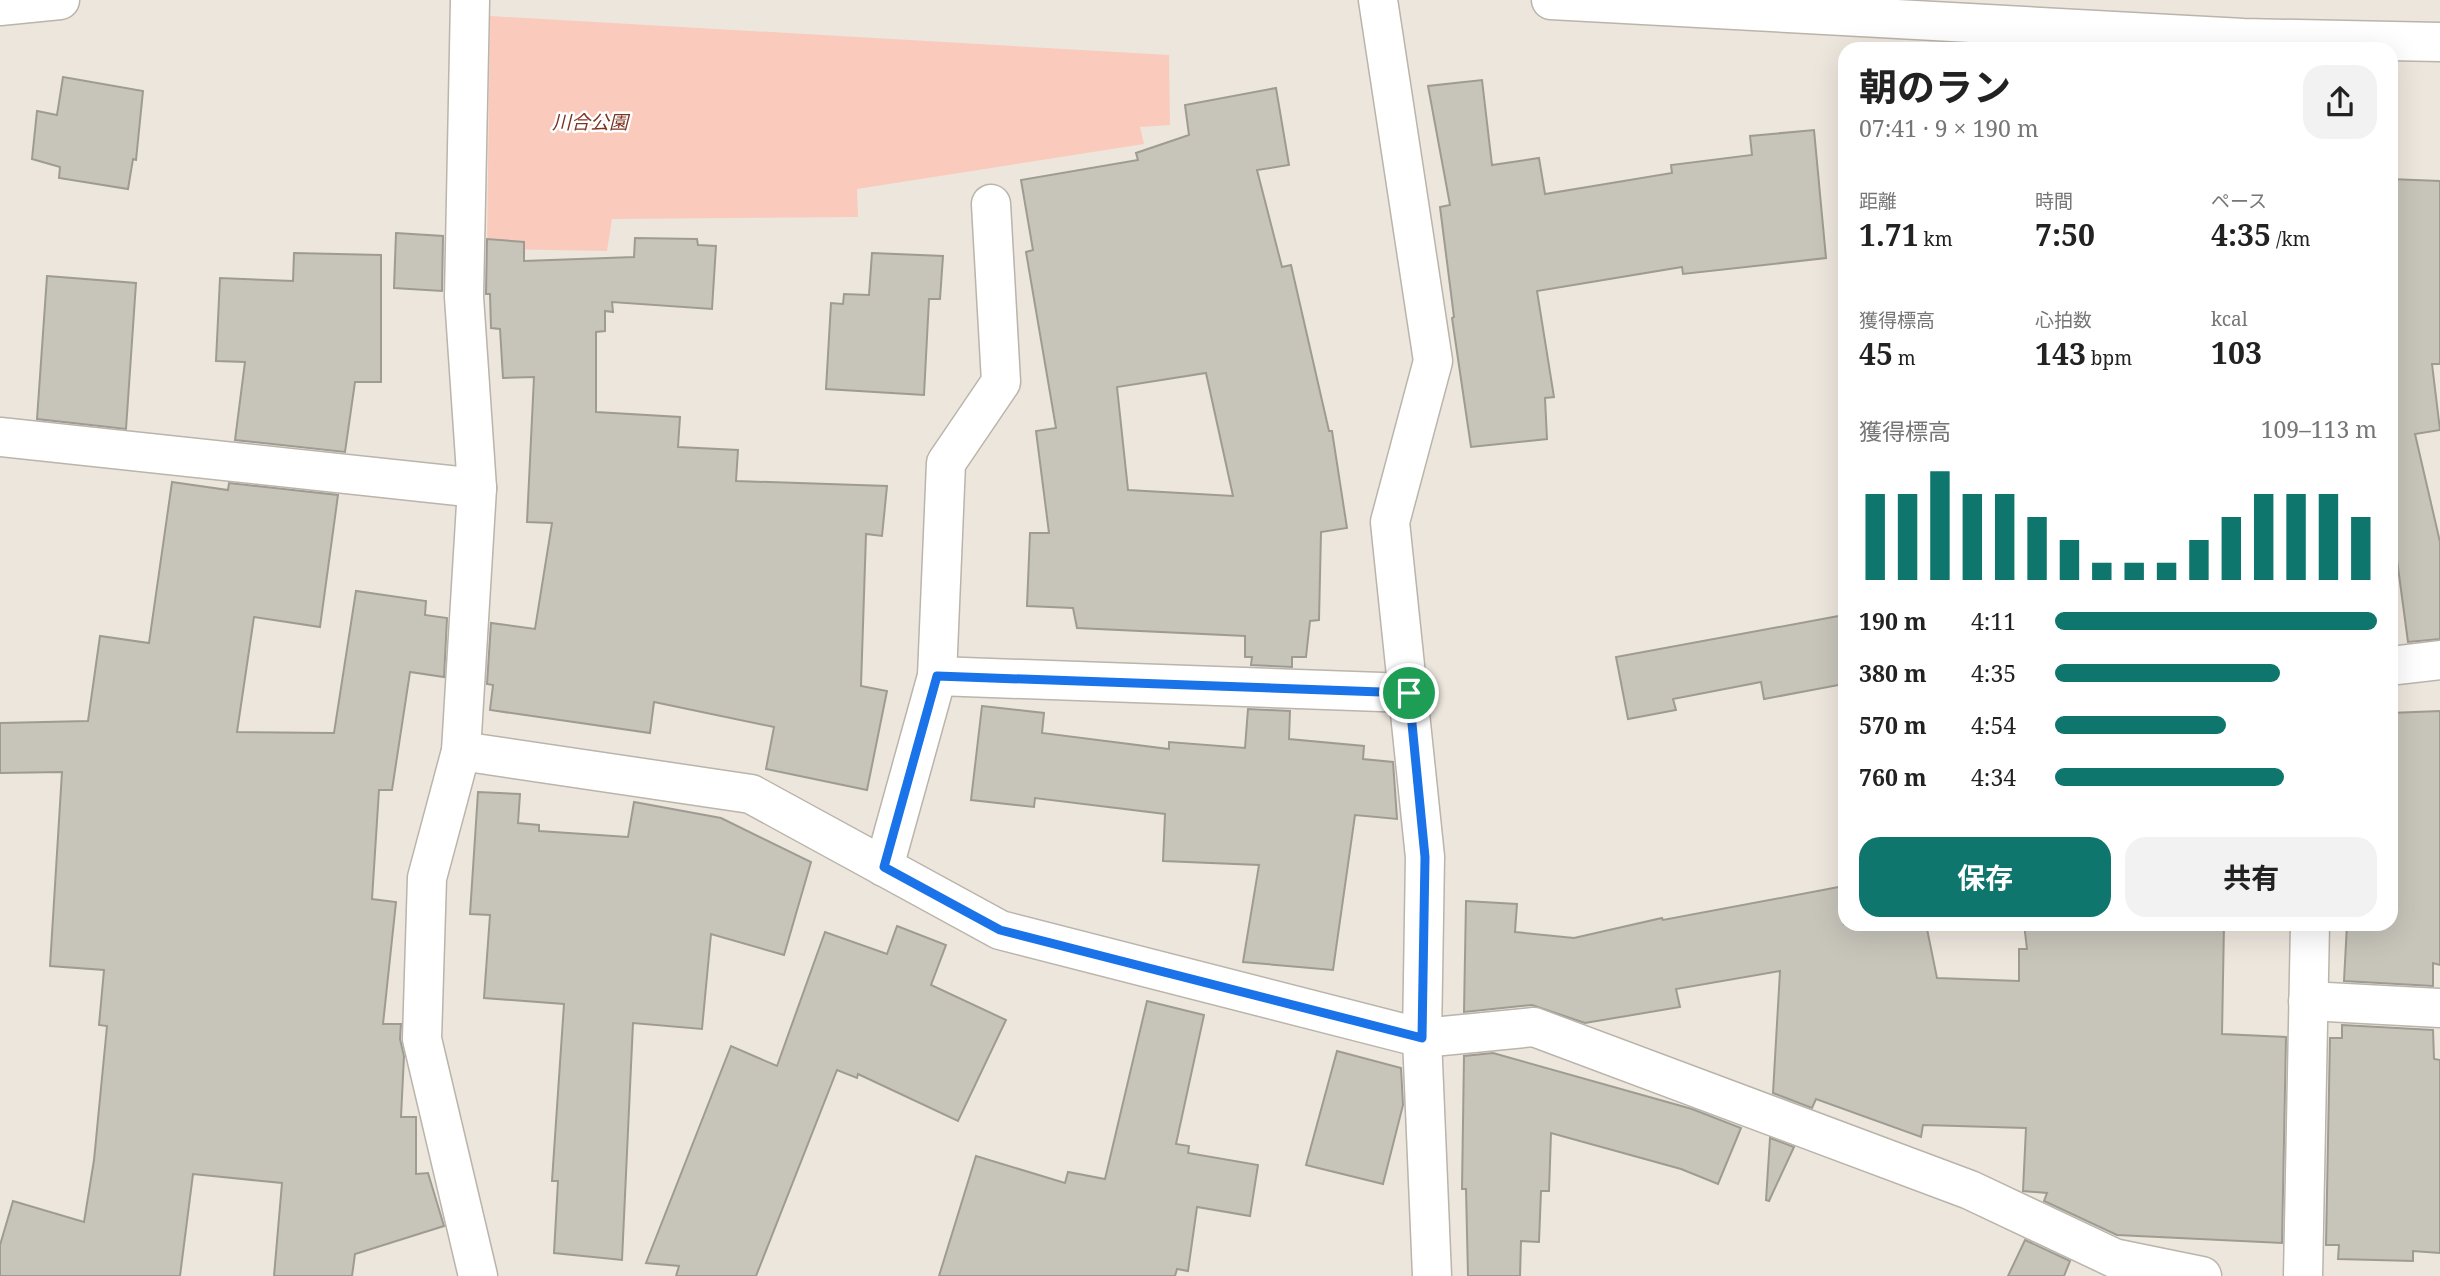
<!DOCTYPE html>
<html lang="ja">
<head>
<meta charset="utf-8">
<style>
	:root { --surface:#fff; --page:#f2f2f2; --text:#222; --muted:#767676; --accent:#0f766e }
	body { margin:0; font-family:"Noto Serif","Noto Sans JP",serif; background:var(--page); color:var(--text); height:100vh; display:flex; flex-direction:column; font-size:26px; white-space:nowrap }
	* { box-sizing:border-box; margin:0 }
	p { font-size:23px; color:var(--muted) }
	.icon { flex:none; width:38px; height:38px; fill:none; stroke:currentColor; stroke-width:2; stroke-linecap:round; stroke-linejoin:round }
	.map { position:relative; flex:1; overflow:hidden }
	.side { position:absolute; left:1838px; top:42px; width:560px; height:889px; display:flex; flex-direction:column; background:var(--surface); border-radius:21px; box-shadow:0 7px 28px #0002 }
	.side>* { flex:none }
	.pin { position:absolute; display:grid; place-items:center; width:60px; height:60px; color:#fff; margin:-30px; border:4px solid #fff; border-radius:50%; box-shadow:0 2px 7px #0007 }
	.round { display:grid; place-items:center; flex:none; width:74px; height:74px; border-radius:21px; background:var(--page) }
	.overview { display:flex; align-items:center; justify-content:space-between; height:119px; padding:0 21px }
	h1 { font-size:38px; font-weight:700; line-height:52px }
	.metrics { display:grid; grid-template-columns:repeat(3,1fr); gap:10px; height:119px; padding:7px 21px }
	.metrics div { display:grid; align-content:center }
	.metrics b { font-size:30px; font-weight:700 }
	.metrics small { font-size:19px; font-weight:400 }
	.metrics p { font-size:19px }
	.chart { height:196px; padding:14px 21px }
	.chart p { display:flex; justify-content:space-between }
	.chart svg { width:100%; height:126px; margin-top:7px; stroke:var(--accent); stroke-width:6 }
	.button { display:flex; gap:14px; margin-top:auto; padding:14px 21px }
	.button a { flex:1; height:80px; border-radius:21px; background:var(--accent); color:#fff; font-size:28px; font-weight:700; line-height:80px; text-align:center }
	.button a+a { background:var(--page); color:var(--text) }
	ul { padding:0 21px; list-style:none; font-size:23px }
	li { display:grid; grid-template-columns:112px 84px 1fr; align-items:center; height:52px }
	li i { height:18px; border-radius:9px; background:var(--accent) }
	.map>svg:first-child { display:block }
</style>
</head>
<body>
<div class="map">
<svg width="2440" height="1276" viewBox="0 0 2440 1276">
	<rect width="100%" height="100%" fill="#ede6dd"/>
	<polygon fill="#facabd" points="490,16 1169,55 1170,125 1140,127 1144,144 857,189 858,217 612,219 607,251 487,249"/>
	<g fill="#c7c5ba" stroke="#9e9c92" stroke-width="2" fill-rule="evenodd">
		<polygon points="63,77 143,91 136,160 133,159 128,189 59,178 60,167 32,159 37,111 57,115"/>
		<polygon points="1482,80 1492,165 1539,158 1545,194 1672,173 1671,165 1752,155 1750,136 1814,130 1826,258 1683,274 1682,267 1537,291 1554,397 1545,398 1547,439 1471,447 1452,318 1454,317 1440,207 1450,205 1428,86"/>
		<path d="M 1276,88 L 1289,165 L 1257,170 L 1282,267 L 1291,265 L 1329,431 L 1332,431 L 1347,528 L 1321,532 L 1319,620 L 1310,621 L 1306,657 L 1292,657 L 1292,667 L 1251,665 L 1252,657 L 1245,657 L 1245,636 L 1077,628 L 1073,608 L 1027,606 L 1030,533 L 1049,533 L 1036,431 L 1056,428 L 1026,252 L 1033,250 L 1021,180 L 1138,160 L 1136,153 L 1189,135 L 1185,105 ZM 1206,373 L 1233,496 L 1128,490 L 1117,387 Z"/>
		<polygon points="2390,179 2440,181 2440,364 2432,364 2440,430 2415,434 2440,542 2440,639 2408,642 2397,560 2390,561"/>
		<polygon points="396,233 443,236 442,291 394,288"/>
		<polygon points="635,238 697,239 698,245 716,246 712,309 612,302 613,312 605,311 605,331 596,332 596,412 680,417 678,447 738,450 736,481 887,486 882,536 866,534 861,686 887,691 867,790 766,769 774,727 654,702 650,733 490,710 493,685 487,684 491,623 535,629 552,523 527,522 534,377 503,378 500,329 491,328 490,294 486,294 487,239 524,242 524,261 634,257"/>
		<polygon points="294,253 381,255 381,382 355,382 345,452 235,440 245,362 216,361 220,278 293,281"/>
		<polygon points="872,253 943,256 940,299 929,299 924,395 826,389 831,303 843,304 844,294 869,295"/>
		<polygon points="47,276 136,283 126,429 37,419"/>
		<polygon points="172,482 228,490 229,483 338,495 320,627 254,617 237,732 334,733 356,591 426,601 425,615 447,618 444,677 410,672 392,790 379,790 372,899 396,902 383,1024 401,1024 400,1039 404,1056 401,1117 416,1117 416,1174 428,1173 444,1226 355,1254 352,1276 274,1276 282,1183 193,1174 180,1276 0,1276 0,1245 13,1201 84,1222 94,1160 107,1026 99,1025 104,970 50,966 62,772 0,773 0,723 88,721 100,636 149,643"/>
		<polygon points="1844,615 1844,684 1764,699 1761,682 1673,699 1676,710 1628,719 1616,657"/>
		<polygon points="982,706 1044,713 1042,733 1169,749 1169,742 1245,748 1248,709 1290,711 1289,739 1364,746 1363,759 1393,762 1397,819 1355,815 1333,970 1243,962 1259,865 1163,861 1165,814 1035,798 1034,807 971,800"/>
		<polygon points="2440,711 2440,965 2433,963 2433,986 2344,981 2347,924 2390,924 2390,713"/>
		<polygon points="478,792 520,794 518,823 539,825 539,831 628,837 634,802 721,818 811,862 784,955 711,934 702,1029 633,1023 622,1260 554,1253 558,1181 552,1181 564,1004 484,998 490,915 470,914"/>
		<polygon points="1844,886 1844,924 1926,924 1937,978 2019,981 2019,949 2027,949 2024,924 2224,924 2222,1034 2286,1037 2282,1243 2117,1235 2044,1201 2047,1193 2023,1191 2026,1128 1923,1125 1921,1137 1816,1099 1812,1108 1773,1093 1780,971 1676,989 1680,1007 1585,1023 1532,1005 1464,1012 1466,901 1517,904 1515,932 1574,938 1662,918 1663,920"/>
		<polygon points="897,926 946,945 931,985 1006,1020 958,1121 858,1074 857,1078 837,1070 756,1276 676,1276 679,1266 646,1263 731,1046 777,1066 825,932 887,954"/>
		<polygon points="1147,1001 1204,1015 1176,1144 1189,1146 1188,1153 1258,1165 1250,1216 1197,1207 1188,1271 1177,1269 1175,1276 939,1276 976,1156 1065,1183 1068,1172 1105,1179"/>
		<polygon points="2342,1025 2433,1030 2434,1059 2440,1060 2440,1253 2413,1251 2413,1261 2338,1259 2339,1245 2326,1245 2330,1038 2342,1038"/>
		<polygon points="1337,1051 1401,1068 1403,1105 1383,1184 1306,1165"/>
		<polygon points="1493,1053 1692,1109 1741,1128 1718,1184 1681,1169 1551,1133 1549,1191 1541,1191 1539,1242 1521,1241 1520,1276 1468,1276 1466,1189 1462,1189 1464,1056"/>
		<polygon points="1770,1138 1794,1147 1769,1201 1766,1200"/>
		<polygon points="2025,1240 2070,1261 2064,1276 2008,1276"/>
	</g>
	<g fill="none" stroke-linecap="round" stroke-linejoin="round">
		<defs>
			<g id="minor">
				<polyline points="470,0 464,297 477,488 461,751 427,878 422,1039 478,1276"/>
				<polyline points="1378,0 1433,361 1390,522 1425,857 1422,1038 1432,1276"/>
				<polyline points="1551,0 2243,38 2440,42"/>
				<polyline points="0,6 60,0"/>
				<polyline points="0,437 477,488"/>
				<polyline points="2390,666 2440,660"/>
				<polyline points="937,676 1409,693"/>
				<polyline points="461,751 751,794 1000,930 1422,1038 1534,1027 1970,1190 2114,1258 2202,1276"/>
				<polyline points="884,867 937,676 946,463 1001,382 991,204"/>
				<polyline points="2308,1001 2440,1008"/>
				<polyline points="2303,1276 2310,924"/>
			</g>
		</defs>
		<use href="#minor" stroke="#bab4aa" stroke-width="41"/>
		<use href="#minor" stroke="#fff" stroke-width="38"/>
	</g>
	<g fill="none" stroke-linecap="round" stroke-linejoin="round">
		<defs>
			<polygon id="route" points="937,676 1409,693 1425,857 1422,1038 1000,930 884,867"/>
		</defs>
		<use href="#route" stroke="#fff" stroke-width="14"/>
		<use href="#route" stroke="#1a73e8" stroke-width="9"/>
	</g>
	<g text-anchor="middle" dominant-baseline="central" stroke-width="5" stroke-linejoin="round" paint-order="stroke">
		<g font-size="19" font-style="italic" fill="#7c3422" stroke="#fff">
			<text x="590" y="122">川合公園</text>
		</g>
	</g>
</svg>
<div class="pin" style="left:1409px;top:693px;background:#1e9e55"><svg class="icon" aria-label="arrive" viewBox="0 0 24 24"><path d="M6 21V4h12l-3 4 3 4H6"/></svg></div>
<section class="side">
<div class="overview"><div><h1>朝のラン</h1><p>07:41 · 9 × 190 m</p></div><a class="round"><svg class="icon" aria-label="share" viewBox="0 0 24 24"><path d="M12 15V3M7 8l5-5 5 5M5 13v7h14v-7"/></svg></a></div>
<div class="metrics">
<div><p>距離</p><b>1.71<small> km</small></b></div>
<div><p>時間</p><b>7:50</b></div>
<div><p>ペース</p><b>4:35<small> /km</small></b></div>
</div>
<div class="metrics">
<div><p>獲得標高</p><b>45<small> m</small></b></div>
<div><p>心拍数</p><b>143<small> bpm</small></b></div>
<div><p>kcal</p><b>103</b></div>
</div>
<div class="chart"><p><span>獲得標高</span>109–113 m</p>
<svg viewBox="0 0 160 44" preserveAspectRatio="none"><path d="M5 44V14M15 44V14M25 44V6M35 44V14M45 44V14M55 44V22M65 44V30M75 44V38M85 44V38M95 44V38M105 44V30M115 44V22M125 44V14M135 44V14M145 44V14M155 44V22"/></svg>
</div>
<ul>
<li><b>190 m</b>4:11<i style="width:100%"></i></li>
<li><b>380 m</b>4:35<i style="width:70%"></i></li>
<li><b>570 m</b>4:54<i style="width:53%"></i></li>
<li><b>760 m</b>4:34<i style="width:71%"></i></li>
</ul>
<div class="button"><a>保存</a><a>共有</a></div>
</section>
</div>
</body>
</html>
